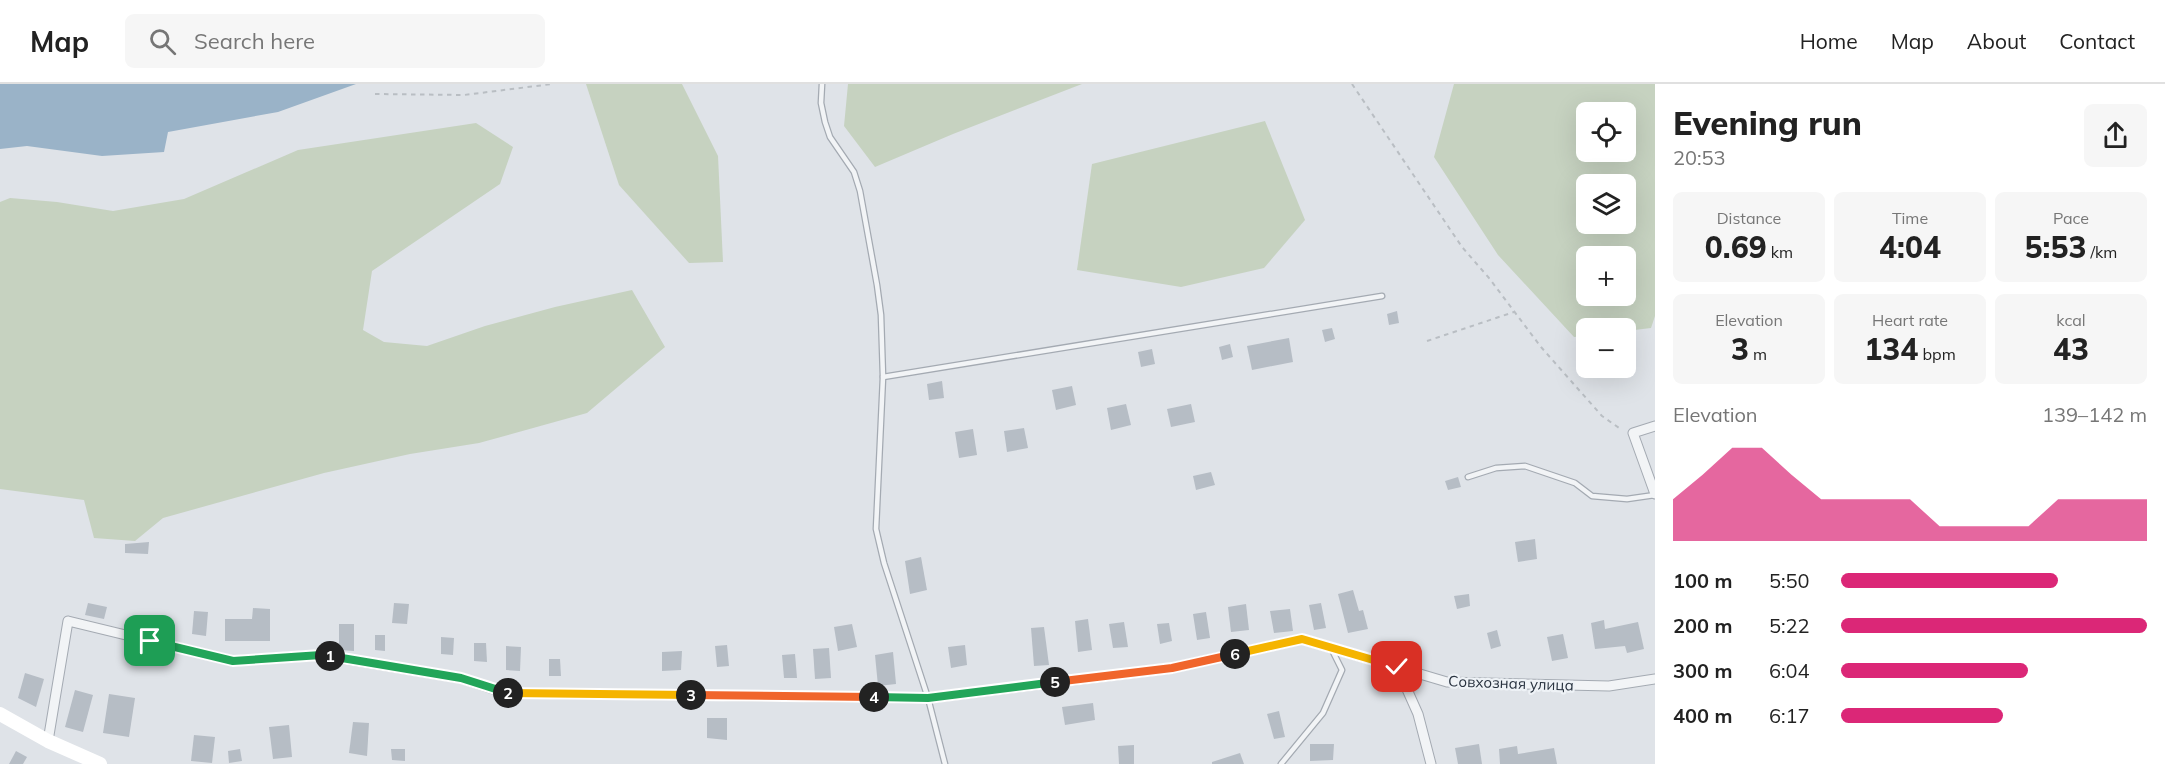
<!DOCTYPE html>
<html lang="en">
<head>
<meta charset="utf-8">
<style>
	:root { --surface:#fff; --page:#f6f6f6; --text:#222; --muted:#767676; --line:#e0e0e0; --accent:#db2777 }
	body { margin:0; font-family:Mulish,sans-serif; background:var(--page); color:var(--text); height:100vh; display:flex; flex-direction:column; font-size:22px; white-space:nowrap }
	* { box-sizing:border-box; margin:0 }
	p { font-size:20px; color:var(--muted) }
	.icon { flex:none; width:33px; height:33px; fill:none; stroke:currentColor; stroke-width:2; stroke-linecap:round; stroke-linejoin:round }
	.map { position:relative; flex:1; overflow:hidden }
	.panel { display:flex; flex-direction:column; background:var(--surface); width:510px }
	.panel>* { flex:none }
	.controls { position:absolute; left:1576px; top:18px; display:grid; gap:12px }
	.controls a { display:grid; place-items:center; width:60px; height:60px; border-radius:9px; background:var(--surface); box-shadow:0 6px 24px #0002; font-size:30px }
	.pin { position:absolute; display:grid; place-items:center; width:51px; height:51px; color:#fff; margin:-26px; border-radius:12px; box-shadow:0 3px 9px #0006 }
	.km { position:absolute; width:30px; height:30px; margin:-15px; border-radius:50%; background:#222; color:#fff; font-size:16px; line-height:30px; text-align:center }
	.round { display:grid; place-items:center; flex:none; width:63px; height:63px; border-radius:9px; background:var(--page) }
	.summary { display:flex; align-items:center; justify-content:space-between; height:102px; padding:0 18px }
	h1 { font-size:33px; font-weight:800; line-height:45px }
	.stats { display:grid; grid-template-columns:repeat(3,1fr); gap:9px; height:102px; padding:6px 18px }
	.stats div { display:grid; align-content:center; border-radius:9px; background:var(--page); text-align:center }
	.stats b { font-size:30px; font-weight:800 }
	.stats small { font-size:16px; font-weight:400 }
	.stats p { font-size:16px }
	.chart { height:168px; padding:12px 18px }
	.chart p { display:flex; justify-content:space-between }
	.chart svg { width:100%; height:108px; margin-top:6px; fill:var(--accent); opacity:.7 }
	ul { padding:0 18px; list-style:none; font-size:20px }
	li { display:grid; grid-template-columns:96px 72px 1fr; align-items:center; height:45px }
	li i { height:15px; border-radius:8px; background:var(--accent) }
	header { display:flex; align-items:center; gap:36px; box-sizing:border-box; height:84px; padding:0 30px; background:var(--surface); border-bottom:2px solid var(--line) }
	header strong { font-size:28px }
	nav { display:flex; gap:33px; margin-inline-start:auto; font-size:21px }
	.search { width:420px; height:54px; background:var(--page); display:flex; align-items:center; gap:15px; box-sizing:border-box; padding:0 21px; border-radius:9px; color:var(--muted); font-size:22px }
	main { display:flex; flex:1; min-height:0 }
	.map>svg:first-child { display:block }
</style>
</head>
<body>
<header>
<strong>Map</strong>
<div class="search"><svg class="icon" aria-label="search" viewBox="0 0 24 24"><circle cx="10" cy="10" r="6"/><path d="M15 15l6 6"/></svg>Search here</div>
<nav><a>Home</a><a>Map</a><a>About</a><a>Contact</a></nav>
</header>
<main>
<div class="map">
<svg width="1655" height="680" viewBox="0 0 1655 680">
	<rect width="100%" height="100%" fill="#dfe3e8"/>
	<g fill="#c6d2c0" fill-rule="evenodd">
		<polygon points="586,0 682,0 718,72 723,178 689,179 619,101"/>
		<polygon points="848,0 1082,0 953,50 875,83 844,42"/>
		<path d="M 1454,0 L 1655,0 L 1655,232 L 1651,244 L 1626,247 L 1626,244 L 1587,244 L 1587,252 L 1574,253 L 1498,171 L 1434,73 ZM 1587,28 L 1626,28 L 1626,68 L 1587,68 ZM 1587,100 L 1626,100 L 1626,140 L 1587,140 ZM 1626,172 L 1626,212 L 1587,212 L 1587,172 Z"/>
		<polygon points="1265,37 1305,136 1264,184 1181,203 1077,186 1092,80"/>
		<polygon points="476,39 513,63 500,100 372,187 363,246 384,258 427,262 485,242 555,223 632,206 665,263 587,329 479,359 410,370 324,389 163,434 135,457 94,454 84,416 0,405 0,118 10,114 57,118 113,127 184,115 298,66"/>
	</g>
	<polygon fill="#9ab3c8" points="0,0 356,0 278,28 168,48 164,68 102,72 27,62 0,65"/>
	<g fill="#b6bdc5">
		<polygon points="1397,227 1399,239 1389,241 1387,230"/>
		<polygon points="1332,244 1335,255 1325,258 1322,246"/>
		<polygon points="1289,254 1293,278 1252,286 1247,262"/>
		<polygon points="1230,260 1233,273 1222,276 1219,263"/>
		<polygon points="1152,265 1155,280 1141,283 1138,268"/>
		<polygon points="942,297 944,314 929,316 927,300"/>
		<polygon points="1072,302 1076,321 1056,326 1052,306"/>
		<polygon points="1126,320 1131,341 1111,346 1107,324"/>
		<polygon points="1191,320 1195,338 1171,343 1167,325"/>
		<polygon points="1024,344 1028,364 1007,368 1004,347"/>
		<polygon points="973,345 977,371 959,374 955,348"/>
		<polygon points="1211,388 1215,401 1196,406 1193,392"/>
		<polygon points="1458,393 1461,403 1448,406 1445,397"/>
		<polygon points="1535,455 1537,475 1518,478 1515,458"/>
		<polygon points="149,458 148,470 125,469 125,460"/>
		<polygon points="921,473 927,506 910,510 905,477"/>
		<polygon points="1353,506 1359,527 1363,526 1368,545 1348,549 1338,510"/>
		<polygon points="1469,510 1470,522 1457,525 1454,512"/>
		<polygon points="88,519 107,523 104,535 85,531"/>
		<polygon points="394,519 409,520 407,540 392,539"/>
		<polygon points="1321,519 1326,544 1314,546 1309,521"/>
		<polygon points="1246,520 1249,546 1231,548 1228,523"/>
		<polygon points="253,524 270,525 270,557 225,557 225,535 252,535"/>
		<polygon points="1290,525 1293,547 1274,549 1270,527"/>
		<polygon points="194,527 208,528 206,552 192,550"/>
		<polygon points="1206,528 1210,554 1197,556 1193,530"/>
		<polygon points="1088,535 1092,566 1078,568 1075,537"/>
		<polygon points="1604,536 1605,545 1638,538 1644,565 1627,569 1625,562 1595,565 1591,539"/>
		<polygon points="1124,538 1128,563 1113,564 1109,540"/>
		<polygon points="1169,539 1172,557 1160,560 1157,540"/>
		<polygon points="339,540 354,540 354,567 339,566"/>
		<polygon points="852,540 857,563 838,567 834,543"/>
		<polygon points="1044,543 1049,581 1034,582 1031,544"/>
		<polygon points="1497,546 1501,562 1491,565 1487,549"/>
		<polygon points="1563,550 1568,574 1552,577 1547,553"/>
		<polygon points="375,551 385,551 385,567 375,566"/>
		<polygon points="441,553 454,554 453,571 441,570"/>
		<polygon points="474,559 486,559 487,578 474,577"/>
		<polygon points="727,561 729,582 717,583 715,562"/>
		<polygon points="965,561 967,581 951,584 948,563"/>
		<polygon points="506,562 521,563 520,587 506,586"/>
		<polygon points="829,564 831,594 815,595 813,565"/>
		<polygon points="682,567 681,586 662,587 662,568"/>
		<polygon points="893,568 896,600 878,602 875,571"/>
		<polygon points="795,570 797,594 784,594 782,571"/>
		<polygon points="549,575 560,575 561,592 549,592"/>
		<polygon points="25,589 44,595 36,623 18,614"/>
		<polygon points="75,606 93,611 83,648 65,643"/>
		<polygon points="109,610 135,614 129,653 103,649"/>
		<polygon points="1093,619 1095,636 1065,641 1062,623"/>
		<polygon points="1279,627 1285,653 1274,655 1267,630"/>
		<polygon points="707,634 727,634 727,656 707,654"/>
		<polygon points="353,638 369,639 367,672 349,669"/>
		<polygon points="289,641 292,673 273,675 269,643"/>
		<polygon points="194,651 215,653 212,679 191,677"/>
		<polygon points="1310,660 1334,660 1333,676 1310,677"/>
		<polygon points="1479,660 1482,680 1458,680 1455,664"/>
		<polygon points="1134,661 1134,680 1119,680 1118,662"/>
		<polygon points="1517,662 1518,670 1554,664 1557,680 1500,680 1499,665"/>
		<polygon points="240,665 242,677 229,679 228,667"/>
		<polygon points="391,665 405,665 405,677 392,676"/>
		<polygon points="16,667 27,673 23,680 9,680"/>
		<polygon points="1240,669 1244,680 1212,680 1212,678"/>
	</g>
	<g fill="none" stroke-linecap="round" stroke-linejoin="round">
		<defs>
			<g id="lane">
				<polyline points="822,0 821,19 825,38 830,53 854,88 860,107 877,201 881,231 883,293 876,445 884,479 928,614 945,680"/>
				<polyline points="883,293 1382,212"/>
				<polyline points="1468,393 1496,384 1525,382 1575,399 1592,412 1627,415 1655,411"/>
				<polyline points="1281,680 1323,629 1342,586 1331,564"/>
			</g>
			<g id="street">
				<polyline points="1655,342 1633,349 1655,410"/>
				<polyline points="1397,583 1418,630 1431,680"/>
				<polyline points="48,657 68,537 233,577 321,571 461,594 505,609 928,614 1172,584 1302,555 1447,598 1609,602 1655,595"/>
			</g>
		</defs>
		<use href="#lane" stroke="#a4aab2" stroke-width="7"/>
		<use href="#street" stroke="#a4aab2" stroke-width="11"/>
		<g stroke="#b9bec3" stroke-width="2" stroke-dasharray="4.5 4.5" stroke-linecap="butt">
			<polyline points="1352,0 1462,163 1489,194 1541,263 1602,332 1622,346"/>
			<polyline points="375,10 464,11 552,0"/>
			<polyline points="1427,257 1514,228"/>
		</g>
		<use href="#lane" stroke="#f2f4f6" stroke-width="4.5"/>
		<use href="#street" stroke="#f2f4f6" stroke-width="9"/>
		<polyline stroke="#fff" stroke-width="14" points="0,630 48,657 100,680"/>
	</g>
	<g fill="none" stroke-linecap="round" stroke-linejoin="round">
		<defs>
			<polyline id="split-1" points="150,557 233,577 321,571 330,572"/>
			<polyline id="split-2" points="330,572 461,594 508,609"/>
			<polyline id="split-3" points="508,609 691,611"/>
			<polyline id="split-4" points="691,611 874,613"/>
			<polyline id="split-5" points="874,613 928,614 1055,598"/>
			<polyline id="split-6" points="1055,598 1172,584 1235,570"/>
			<polyline id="split-7" points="1235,570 1302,555 1397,583"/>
		</defs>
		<use href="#split-1" stroke="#fff" stroke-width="12"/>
		<use href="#split-2" stroke="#fff" stroke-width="12"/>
		<use href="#split-3" stroke="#fff" stroke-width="12"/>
		<use href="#split-4" stroke="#fff" stroke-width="12"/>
		<use href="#split-5" stroke="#fff" stroke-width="12"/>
		<use href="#split-6" stroke="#fff" stroke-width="12"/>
		<use href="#split-7" stroke="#fff" stroke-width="12"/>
		<use href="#split-1" stroke="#22a559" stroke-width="8"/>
		<use href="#split-2" stroke="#22a559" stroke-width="8"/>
		<use href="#split-3" stroke="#f5b400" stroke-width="8"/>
		<use href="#split-4" stroke="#f0652b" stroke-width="8"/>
		<use href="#split-5" stroke="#22a559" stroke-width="8"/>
		<use href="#split-6" stroke="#f0652b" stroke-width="8"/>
		<use href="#split-7" stroke="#f5b400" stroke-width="8"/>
	</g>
	<g text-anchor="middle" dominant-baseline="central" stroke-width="4.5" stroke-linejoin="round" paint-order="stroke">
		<g font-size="15" fill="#28323f" stroke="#eef2f6">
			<text transform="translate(1511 599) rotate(2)">Совхозная улица</text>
		</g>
	</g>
</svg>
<div class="controls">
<a><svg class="icon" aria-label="locate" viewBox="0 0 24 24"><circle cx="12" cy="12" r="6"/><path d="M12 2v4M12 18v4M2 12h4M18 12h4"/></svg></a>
<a><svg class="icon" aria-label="layers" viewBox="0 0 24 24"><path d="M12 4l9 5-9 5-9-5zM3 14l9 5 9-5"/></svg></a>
<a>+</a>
<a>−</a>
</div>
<div class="pin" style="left:150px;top:557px;background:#1e9e55"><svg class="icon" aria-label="arrive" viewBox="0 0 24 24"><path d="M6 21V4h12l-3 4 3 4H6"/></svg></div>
<div class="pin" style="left:1397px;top:583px;background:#d93025"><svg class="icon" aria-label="check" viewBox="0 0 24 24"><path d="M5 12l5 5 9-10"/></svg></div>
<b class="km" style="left:330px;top:572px">1</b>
<b class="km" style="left:508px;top:609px">2</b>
<b class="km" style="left:691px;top:611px">3</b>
<b class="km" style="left:874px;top:613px">4</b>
<b class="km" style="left:1055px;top:598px">5</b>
<b class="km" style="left:1235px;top:570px">6</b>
</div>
<section class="panel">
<div class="summary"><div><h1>Evening run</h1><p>20:53</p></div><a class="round"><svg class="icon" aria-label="share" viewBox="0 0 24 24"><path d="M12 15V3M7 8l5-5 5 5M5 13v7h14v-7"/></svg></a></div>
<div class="stats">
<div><p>Distance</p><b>0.69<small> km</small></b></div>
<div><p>Time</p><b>4:04</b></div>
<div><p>Pace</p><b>5:53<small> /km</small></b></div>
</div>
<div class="stats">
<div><p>Elevation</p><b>3<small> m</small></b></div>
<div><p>Heart rate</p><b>134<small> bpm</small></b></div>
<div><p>kcal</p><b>43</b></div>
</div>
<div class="chart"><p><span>Elevation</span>139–142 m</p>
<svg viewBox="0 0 160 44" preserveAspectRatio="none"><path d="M0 44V27L10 17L20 6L30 6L40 17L50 27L60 27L70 27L80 27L90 38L100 38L110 38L120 38L130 27L140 27L150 27L160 27V44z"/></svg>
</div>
<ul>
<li><b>100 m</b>5:50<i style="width:71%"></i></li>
<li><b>200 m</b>5:22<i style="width:100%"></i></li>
<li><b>300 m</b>6:04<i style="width:61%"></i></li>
<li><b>400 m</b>6:17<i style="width:53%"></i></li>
</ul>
</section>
</main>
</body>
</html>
